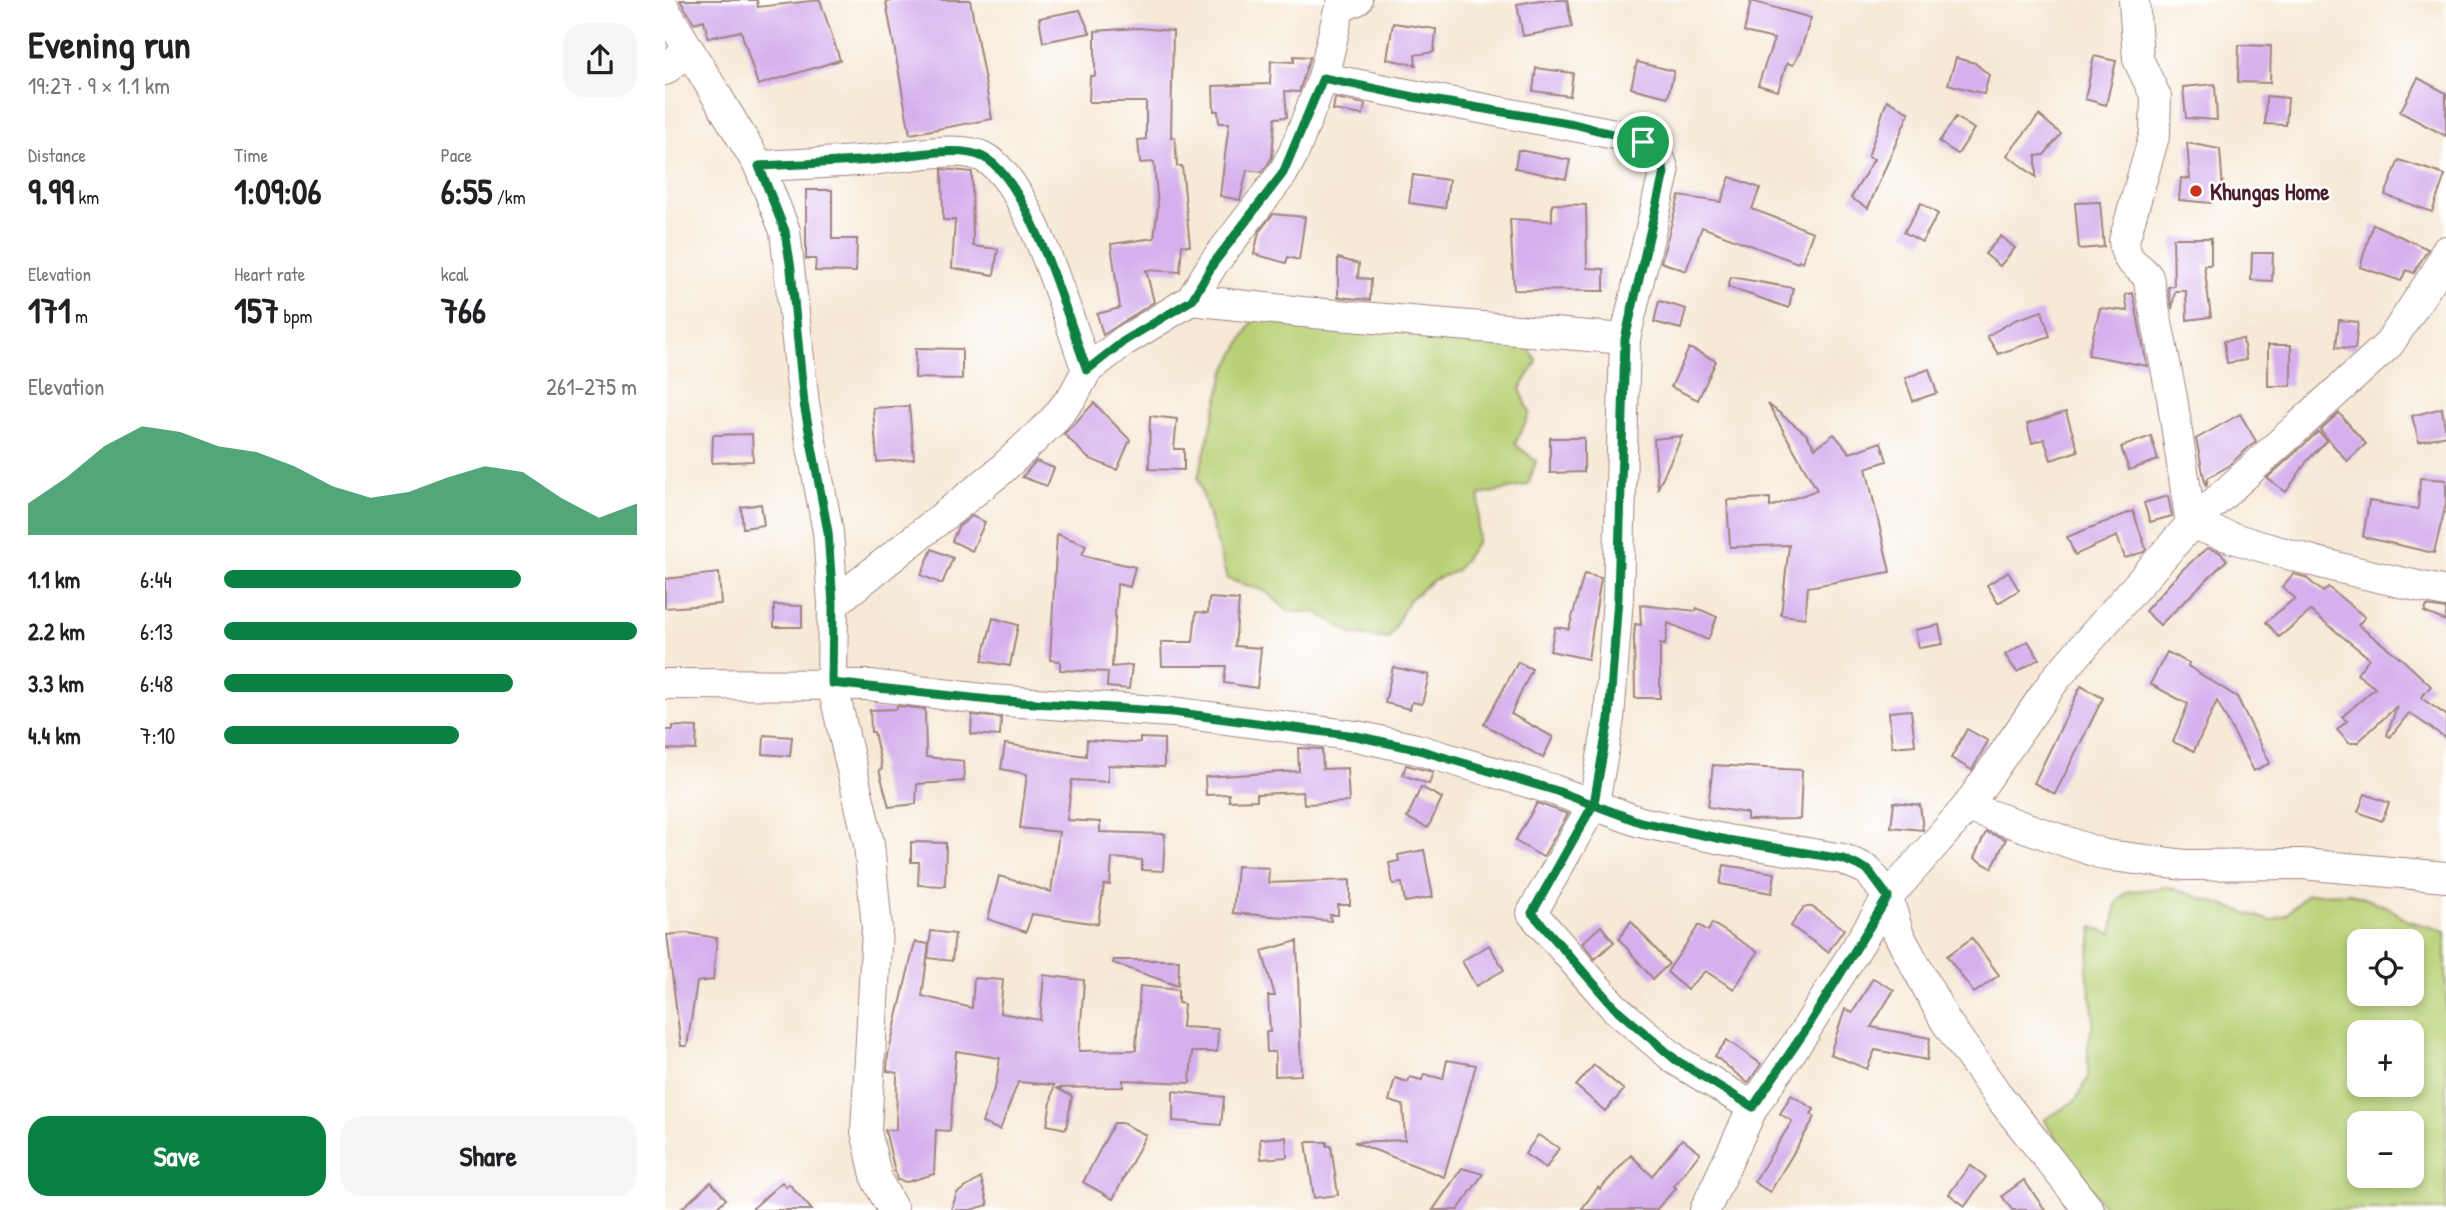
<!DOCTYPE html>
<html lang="en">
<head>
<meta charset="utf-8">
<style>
	:root { --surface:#fff; --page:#f6f6f6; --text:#202124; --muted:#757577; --accent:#0b8043 }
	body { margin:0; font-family:"Patrick Hand",sans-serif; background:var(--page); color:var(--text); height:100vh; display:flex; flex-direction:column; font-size:26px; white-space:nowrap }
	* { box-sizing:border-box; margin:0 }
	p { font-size:23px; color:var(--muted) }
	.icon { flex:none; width:38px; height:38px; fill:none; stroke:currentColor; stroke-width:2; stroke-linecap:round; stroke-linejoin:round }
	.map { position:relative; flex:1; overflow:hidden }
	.details { display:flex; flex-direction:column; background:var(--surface); width:665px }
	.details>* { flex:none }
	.tools { position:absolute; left:1682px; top:929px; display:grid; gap:14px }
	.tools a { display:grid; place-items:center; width:77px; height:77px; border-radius:14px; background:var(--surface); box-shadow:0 4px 10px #0003; font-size:35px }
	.pin { position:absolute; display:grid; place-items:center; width:60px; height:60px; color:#fff; margin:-30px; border:4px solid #fff; border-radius:50%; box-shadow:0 2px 7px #0007 }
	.round { display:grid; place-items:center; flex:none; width:74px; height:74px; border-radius:21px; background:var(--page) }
	.summary { display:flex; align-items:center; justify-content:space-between; height:119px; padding:0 28px }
	h1 { font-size:38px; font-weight:800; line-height:52px }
	.metrics { display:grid; grid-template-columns:repeat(3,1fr); gap:10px; height:119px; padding:7px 28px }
	.metrics div { display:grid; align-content:center }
	.metrics b { font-size:35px; font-weight:800 }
	.metrics small { font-size:19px; font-weight:400 }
	.metrics p { font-size:19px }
	.chart { height:196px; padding:14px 28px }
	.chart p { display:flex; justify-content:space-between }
	.chart svg { width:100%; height:126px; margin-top:7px; fill:var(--accent); opacity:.7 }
	.action { display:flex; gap:14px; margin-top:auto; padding:14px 28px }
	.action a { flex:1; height:80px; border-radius:21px; background:var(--accent); color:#fff; font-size:28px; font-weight:800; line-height:80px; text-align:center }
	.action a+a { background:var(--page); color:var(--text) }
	ul { padding:0 28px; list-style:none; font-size:23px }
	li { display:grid; grid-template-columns:112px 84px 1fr; align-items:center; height:52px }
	li i { height:18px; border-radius:9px; background:var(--accent) }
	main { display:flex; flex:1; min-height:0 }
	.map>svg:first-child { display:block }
</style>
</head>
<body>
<main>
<section class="details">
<div class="summary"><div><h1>Evening run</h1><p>19:27 · 9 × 1.1 km</p></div><a class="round"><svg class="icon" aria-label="share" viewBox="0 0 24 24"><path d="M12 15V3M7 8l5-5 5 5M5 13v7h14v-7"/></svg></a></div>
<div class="metrics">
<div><p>Distance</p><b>9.99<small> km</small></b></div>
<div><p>Time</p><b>1:09:06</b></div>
<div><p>Pace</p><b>6:55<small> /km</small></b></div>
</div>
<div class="metrics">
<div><p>Elevation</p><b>171<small> m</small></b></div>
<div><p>Heart rate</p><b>157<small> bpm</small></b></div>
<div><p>kcal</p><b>766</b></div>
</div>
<div class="chart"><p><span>Elevation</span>261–275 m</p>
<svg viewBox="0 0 160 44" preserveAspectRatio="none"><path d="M0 44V33L10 24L20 13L30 6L40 8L50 13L60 15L70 20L80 27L90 31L100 29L110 24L120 20L130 22L140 31L150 38L160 33V44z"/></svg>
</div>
<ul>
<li><b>1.1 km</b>6:44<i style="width:72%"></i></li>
<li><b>2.2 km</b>6:13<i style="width:100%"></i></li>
<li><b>3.3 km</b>6:48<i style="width:70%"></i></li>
<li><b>4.4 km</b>7:10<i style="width:57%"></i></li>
</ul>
<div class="action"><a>Save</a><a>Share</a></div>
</section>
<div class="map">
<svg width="1781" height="1210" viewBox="0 0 1781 1210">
	<rect width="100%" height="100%" fill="#fff"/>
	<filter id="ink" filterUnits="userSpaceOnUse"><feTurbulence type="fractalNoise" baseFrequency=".0143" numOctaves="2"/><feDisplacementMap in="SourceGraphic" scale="14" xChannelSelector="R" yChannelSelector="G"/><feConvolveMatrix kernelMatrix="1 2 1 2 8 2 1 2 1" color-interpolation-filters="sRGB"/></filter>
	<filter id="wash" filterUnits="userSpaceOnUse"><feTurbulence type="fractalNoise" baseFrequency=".00686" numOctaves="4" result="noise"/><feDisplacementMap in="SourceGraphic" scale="28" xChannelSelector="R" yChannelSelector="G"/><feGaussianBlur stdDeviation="1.57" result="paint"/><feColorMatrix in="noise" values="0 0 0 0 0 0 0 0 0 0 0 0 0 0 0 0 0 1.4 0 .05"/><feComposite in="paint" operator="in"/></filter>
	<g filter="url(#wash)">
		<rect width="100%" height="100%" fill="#f6e9d6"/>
		<g fill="#b8d074" stroke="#817850" stroke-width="2" fill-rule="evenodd">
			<polygon points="591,315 859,339 872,362 855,389 865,413 850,444 871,461 863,485 815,495 812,542 791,571 768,580 743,601 724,639 687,634 652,612 624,612 600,591 562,579 533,478 560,372"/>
			<path d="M 1503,887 L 1606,921 L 1621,915 L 1642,894 L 1686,893 L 1723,907 L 1743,921 L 1781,931 L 1781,1210 L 1441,1210 L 1379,1120 L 1411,1100 L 1423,1078 L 1423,1046 L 1429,1018 L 1422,970 L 1428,927 L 1447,934 L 1451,904 L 1461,892 ZM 1694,942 L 1746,942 L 1746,994 L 1694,994 ZM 1694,1032 L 1746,1032 L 1746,1085 L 1694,1085 ZM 1694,1124 L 1746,1124 L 1746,1176 L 1694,1176 Z"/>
		</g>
		<g id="blocks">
			<g fill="#d5b0ed">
				<polygon points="15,0 92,0 93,7 155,0 175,60 93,85 76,31 43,38 39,20 29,23"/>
				<polygon points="233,0 305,0 327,119 245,134 221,2"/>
				<polygon points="875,0 902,0 907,27 858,36 852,4"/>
				<polygon points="1086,1 1146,18 1135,52 1128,65 1122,63 1113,91 1093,85 1109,39 1079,32"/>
				<polygon points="415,10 425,33 378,42 374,18"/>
				<polygon points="728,23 771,29 769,52 750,55 751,65 722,59"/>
				<polygon points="473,28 508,31 506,137 510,137 512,166 517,166 525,246 517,245 515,272 481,270 489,302 438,335 432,314 455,308 446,244 489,238 493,207 489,162 475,163 473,140 481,139 481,102 424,102 425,76 430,76 430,31"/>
				<polygon points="1574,45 1606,46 1605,83 1573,82"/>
				<polygon points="629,56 645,57 634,92 620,91 622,117 610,118 607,157 603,164 597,172 582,170 575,200 555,196 564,123 554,123 553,111 549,111 548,86 605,84 606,61 629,62"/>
				<polygon points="1429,56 1451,61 1441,105 1420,99"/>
				<polygon points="1291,58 1310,63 1324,75 1319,94 1283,84"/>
				<polygon points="972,62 1009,71 1003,97 966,88"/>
				<polygon points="871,68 908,73 905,96 868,91"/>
				<polygon points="1753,78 1781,93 1781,136 1735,112"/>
				<polygon points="1550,84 1552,120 1521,118 1518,87"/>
				<polygon points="1601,96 1623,98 1621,125 1600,124"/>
				<polygon points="670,98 700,104 698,115 668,110"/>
				<polygon points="1222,100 1244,113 1203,208 1186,198 1209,159 1203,157"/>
				<polygon points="1374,115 1396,134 1379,155 1371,156 1371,177 1342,155"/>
				<polygon points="1291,117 1309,129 1293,154 1274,142"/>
				<polygon points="1522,143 1555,149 1558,190 1547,189 1546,203 1514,200 1516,178 1525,179"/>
				<polygon points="853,150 905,160 901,179 850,168"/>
				<polygon points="1734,160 1780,175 1767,212 1720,195"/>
				<polygon points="277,169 307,172 308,246 333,249 329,275 287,268 290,220 278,220"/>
				<polygon points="748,175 784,180 780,208 744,203"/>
				<polygon points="1065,177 1095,188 1087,209 1148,232 1137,262 1134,260 1133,263 1037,227 1021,271 996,262 1014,196 1056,202"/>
				<polygon points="141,190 167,190 167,239 192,239 191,272 150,271 151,259 141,259"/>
				<polygon points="1435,202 1439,247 1414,249 1410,203"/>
				<polygon points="1256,203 1273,214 1257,242 1239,232"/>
				<polygon points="887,204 921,205 922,268 939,269 939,291 849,290 845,219 887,221"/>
				<polygon points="608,214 640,217 634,260 623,257 621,263 589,254 594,232"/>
				<polygon points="1708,224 1763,249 1749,273 1741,270 1736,281 1695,267"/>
				<polygon points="1336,236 1350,248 1335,266 1320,254"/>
				<polygon points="1508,238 1546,238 1546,265 1539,265 1546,317 1522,320 1521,291 1510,291 1507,309 1503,287 1509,286"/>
				<polygon points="1587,253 1608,253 1607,281 1586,280"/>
				<polygon points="673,258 694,264 693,278 706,279 705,300 673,297"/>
				<polygon points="1066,277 1128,288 1124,308 1063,287"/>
				<polygon points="1468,293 1482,366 1423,355 1435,308 1463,311 1460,295"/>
				<polygon points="994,301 1021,309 1016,329 989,322"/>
				<polygon points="1377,311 1385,336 1333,354 1322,336 1350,320"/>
				<polygon points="1674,320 1693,322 1690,349 1671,347"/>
				<polygon points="1578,339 1581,360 1562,363 1559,341"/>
				<rect x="1603" y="345" width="23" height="41"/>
				<polygon points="251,348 297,349 297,379 250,378"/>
				<polygon points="1024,348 1051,361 1033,400 1006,387"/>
				<polygon points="1264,369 1272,393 1248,401 1240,378"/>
				<polygon points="429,403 465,440 452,470 423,458 399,434"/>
				<polygon points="1103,404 1141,434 1150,448 1169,434 1185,453 1216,442 1222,461 1201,468 1225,572 1143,587 1140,618 1116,615 1124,545 1065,547 1062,500 1105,498 1105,507 1152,490"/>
				<polygon points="244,406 249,459 212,462 208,408"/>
				<polygon points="1777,408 1781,435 1754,442 1747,416"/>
				<polygon points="1401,412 1413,451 1386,460 1379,439 1367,443 1362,424"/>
				<polygon points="1674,413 1701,444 1682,461 1655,430"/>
				<polygon points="1575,414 1591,441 1562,467 1543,478 1541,487 1531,439"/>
				<polygon points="485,416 512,419 509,449 519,449 519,470 484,469"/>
				<polygon points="1653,432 1662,440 1643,460 1621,492 1602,478"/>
				<polygon points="87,434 88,461 47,463 48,435"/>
				<polygon points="1017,436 993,488 989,439"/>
				<polygon points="1486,436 1493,460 1464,470 1456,447"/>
				<polygon points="885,438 919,438 919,472 885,473"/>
				<polygon points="371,461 389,468 382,486 357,477"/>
				<polygon points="1755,478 1781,480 1781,504 1769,553 1698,537 1704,501 1753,509"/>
				<polygon points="1503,496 1507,516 1485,522 1479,503"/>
				<polygon points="96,504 99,525 78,528 76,507"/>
				<polygon points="1468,511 1481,549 1479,552 1460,558 1452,536 1410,555 1402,537"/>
				<polygon points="307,516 320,522 307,551 287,541 293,527"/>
				<polygon points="392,534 421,545 417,555 470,567 465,587 452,584 447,667 467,665 464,689 442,687 443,672 395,670 395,661 385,660"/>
				<polygon points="1542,548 1555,552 1562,560 1495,625 1480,611 1517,570"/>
				<polygon points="267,549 288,558 277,584 256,575"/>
				<polygon points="1343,572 1354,590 1333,603 1322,585"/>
				<polygon points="54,573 56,604 0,608 0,579"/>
				<polygon points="919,574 936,578 923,659 885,651 890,627 904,629"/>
				<polygon points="1628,574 1640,577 1658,592 1663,587 1700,617 1693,625 1737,659 1766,686 1756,698 1781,715 1781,738 1744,713 1725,737 1722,735 1732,706 1692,743 1684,743 1672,730 1682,721 1677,717 1710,688 1692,674 1704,658 1646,611 1614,637 1601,622 1630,598 1617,587"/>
				<polygon points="544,598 574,600 570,646 596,648 592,688 559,683 561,666 497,666 496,642 528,642 531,612 543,613"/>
				<polygon points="109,605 137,606 137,627 109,627"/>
				<polygon points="975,605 1031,611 1032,608 1052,617 1043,640 1003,623 1000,645 995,644 995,698 970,698 969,638 970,624 976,625"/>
				<polygon points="1762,606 1781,609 1781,621 1759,612"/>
				<polygon points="328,618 353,625 345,666 317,661"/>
				<polygon points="1274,625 1278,644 1254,648 1250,630"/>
				<polygon points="1363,641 1374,659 1352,672 1340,655"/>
				<polygon points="1502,652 1524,663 1523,666 1572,697 1605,763 1589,771 1552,701 1529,751 1508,742 1523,704 1485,684"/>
				<polygon points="853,662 867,669 846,714 888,737 878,758 819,724"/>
				<polygon points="728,667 764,675 757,704 747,702 745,709 720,703"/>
				<polygon points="1416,686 1438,698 1390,794 1369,783"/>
				<polygon points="232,706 260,709 261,757 298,761 299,781 252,784 251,804 224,807 214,770 217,769 209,732 206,732 205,710 232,709"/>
				<polygon points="1246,710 1250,745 1227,747 1224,712"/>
				<polygon points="307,715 336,718 335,736 306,734"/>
				<polygon points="8,726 32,727 31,750 0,749 0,730 8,730"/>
				<polygon points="1302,729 1323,741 1307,770 1286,758"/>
				<polygon points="99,735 127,737 125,756 98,754"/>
				<polygon points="475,738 499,739 499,767 443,765 443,782 407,780 402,820 435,822 435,832 500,834 498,871 477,870 477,860 447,858 445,885 439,885 433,924 367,914 361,932 323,919 334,876 386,892 394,832 355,828 362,774 336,769 340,744 421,756 422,740 467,743 475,742"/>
				<polygon points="633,748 657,749 658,769 682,768 684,802 639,804 638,792 592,794 592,800 564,801 564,794 541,795 540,777 634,771"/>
				<polygon points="741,765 768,772 764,784 738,775"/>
				<polygon points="1048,765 1137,770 1135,819 1082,820 1082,813 1043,807"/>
				<polygon points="756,787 777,798 763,828 742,818"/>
				<polygon points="1700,794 1724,803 1717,821 1693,812"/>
				<polygon points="1229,802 1255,805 1258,830 1226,827"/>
				<polygon points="872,803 903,814 878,857 850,841"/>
				<polygon points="1321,832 1341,839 1327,868 1309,858"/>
				<polygon points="246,842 281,843 280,886 253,885 254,862 246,862"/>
				<polygon points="759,850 768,897 740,902 737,883 728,884 724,863 734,861 733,855"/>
				<polygon points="1059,865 1110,873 1107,893 1055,884"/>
				<polygon points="572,866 604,868 603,883 685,880 685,905 673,905 673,915 665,915 666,921 568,913"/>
				<polygon points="1139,907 1147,907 1179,929 1163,952 1126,926"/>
				<polygon points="966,921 1004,964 988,979 954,939"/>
				<polygon points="1047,923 1093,952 1069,989 1040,971 1022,990 1002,972 1034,925 1043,931"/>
				<polygon points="936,926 949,942 930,959 917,943"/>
				<polygon points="266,931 290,934 287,961 263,958"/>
				<polygon points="22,933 52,938 48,980 32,982 22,1046 16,1046 2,935"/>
				<polygon points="1307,938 1334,975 1309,993 1282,956"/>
				<polygon points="632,941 636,1075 610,1076 610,1052 602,1052 601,1032 605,1032 603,996 610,996 597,951"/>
				<polygon points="250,942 264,944 257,996 307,1008 309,978 338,980 335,1013 375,1020 379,975 419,980 414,1051 471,1050 475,986 513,990 513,1003 519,1004 517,1027 553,1029 552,1052 527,1052 525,1083 458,1080 458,1087 391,1088 407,1096 401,1129 382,1125 389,1085 353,1082 335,1130 317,1123 331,1083 335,1058 291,1051 285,1131 271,1130 269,1174 242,1182 232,1180 220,1130 231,1130 232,1073 222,1071 223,1055"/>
				<polygon points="824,945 839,970 811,986 797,961"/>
				<polygon points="449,960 514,960 513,986 448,963"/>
				<polygon points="1208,978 1229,990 1206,1027 1265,1038 1262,1060 1210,1050 1202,1069 1165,1054 1180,1009 1188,1012"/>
				<polygon points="1062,1040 1096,1064 1083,1083 1050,1056"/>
				<polygon points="782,1060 811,1065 779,1177 689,1142 740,1140 738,1105 724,1101 730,1078 743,1082 745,1077 757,1080 759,1074 778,1079"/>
				<polygon points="929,1065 959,1090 940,1111 911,1086"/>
				<polygon points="508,1091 559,1097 556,1125 508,1121"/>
				<polygon points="1126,1095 1149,1109 1146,1114 1150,1117 1105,1192 1089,1182 1127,1121 1115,1114"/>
				<polygon points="449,1123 457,1123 481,1135 448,1199 418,1182"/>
				<polygon points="873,1135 894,1148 881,1168 860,1154"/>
				<polygon points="621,1137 622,1157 596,1159 595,1139"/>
				<polygon points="1017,1139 1035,1153 1009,1186 1011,1188 991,1210 916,1210 933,1187 935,1189 966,1155 987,1176"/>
				<polygon points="641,1142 662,1142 662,1146 666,1146 673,1195 649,1198"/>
				<polygon points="1305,1165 1321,1177 1300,1206 1284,1194"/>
				<polygon points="797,1168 818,1174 793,1210 768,1210"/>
				<polygon points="316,1178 323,1205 305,1210 286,1210 292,1193"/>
				<polygon points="1359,1180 1380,1210 1347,1210 1337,1196"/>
				<polygon points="46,1182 61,1199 49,1210 15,1210"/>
				<polygon points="117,1182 121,1187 124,1184 147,1210 86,1210"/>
			</g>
		</g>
	</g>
	<g filter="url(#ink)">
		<use href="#blocks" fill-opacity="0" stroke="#a08480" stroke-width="2"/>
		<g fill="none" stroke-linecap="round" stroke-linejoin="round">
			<defs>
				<g id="minor">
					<path d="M 1469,0 L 1473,59 L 1491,97 L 1490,133 L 1459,241 C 1462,267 1470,260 1483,277 L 1507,398 L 1526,524 C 1609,553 1694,574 1781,592"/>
					<polyline points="0,10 94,166 120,231 139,404 163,532 168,604 167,683 204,844 212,928 201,1131 212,1180 228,1210"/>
					<polyline points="0,70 22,51"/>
					<path d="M 658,78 L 955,135 C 982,143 993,143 999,173 L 960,339 L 953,598 L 944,719 L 929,803 L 867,913 L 949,1007 L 1011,1060 L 1088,1107"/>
					<path d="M 94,166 C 131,164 169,163 206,160 C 234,158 293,144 318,157 C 365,179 403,321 422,370"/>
					<polyline points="526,300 637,312 960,339"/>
					<polyline points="168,604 334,472 388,421 408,396 422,370 459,341 526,300 548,264 618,173 629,152 658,78 673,14 676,7 692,0"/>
					<polyline points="0,684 205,685 325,700 507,712 691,736 751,749 889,790 975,822 1062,840 1178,859 1203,870 1223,897 1233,933 1281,1022 1332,1094 1424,1210"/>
					<polyline points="1302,807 1440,855 1520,865 1637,864 1781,877"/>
					<polyline points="1040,1210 1088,1107 1140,1031 1223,897 1302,807 1391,678 1526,524 1724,344 1772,271 1781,251"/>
				</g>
			</defs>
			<use href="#minor" stroke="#a08480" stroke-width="32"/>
			<use href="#minor" stroke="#fff" stroke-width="30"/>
		</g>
	</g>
	<g fill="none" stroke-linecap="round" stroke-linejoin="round" filter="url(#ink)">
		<defs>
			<path id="route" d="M 978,142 L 909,124 L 749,97 L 658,78 L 618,173 L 548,264 L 527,300 L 459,341 L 422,370 C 403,321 365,179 318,157 C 292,144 234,158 206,160 C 169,163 131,164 94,166 L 120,231 L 126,269 L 139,404 L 163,532 L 168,604 L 167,683 L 325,700 L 507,712 L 691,736 L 751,749 L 889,790 L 975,822 L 1062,840 L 1178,859 L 1203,870 L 1223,897 L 1140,1031 L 1088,1107 L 1011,1060 L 949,1007 L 867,913 L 929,803 L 944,719 L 953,598 L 960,339 L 999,173 C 996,157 994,149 978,142"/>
		</defs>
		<use href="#route" stroke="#fff" stroke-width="14"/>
		<use href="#route" stroke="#0b8043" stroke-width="9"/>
	</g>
	<circle fill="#c8321e" stroke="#fff" stroke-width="2.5" cx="1531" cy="191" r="7"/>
	<g text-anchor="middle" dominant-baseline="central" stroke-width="5" stroke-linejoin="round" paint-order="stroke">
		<g font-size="23" font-weight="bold" fill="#4a1f2b" stroke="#fff" text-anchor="start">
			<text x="1545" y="191">Khungas Home</text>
		</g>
	</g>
</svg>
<div class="tools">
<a><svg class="icon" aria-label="locate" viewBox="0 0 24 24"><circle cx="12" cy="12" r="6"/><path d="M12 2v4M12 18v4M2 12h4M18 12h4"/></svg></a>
<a>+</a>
<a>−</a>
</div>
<div class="pin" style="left:978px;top:142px;background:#1e9e55"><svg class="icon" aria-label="arrive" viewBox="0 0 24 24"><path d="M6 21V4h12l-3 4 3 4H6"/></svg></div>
</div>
</main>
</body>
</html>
